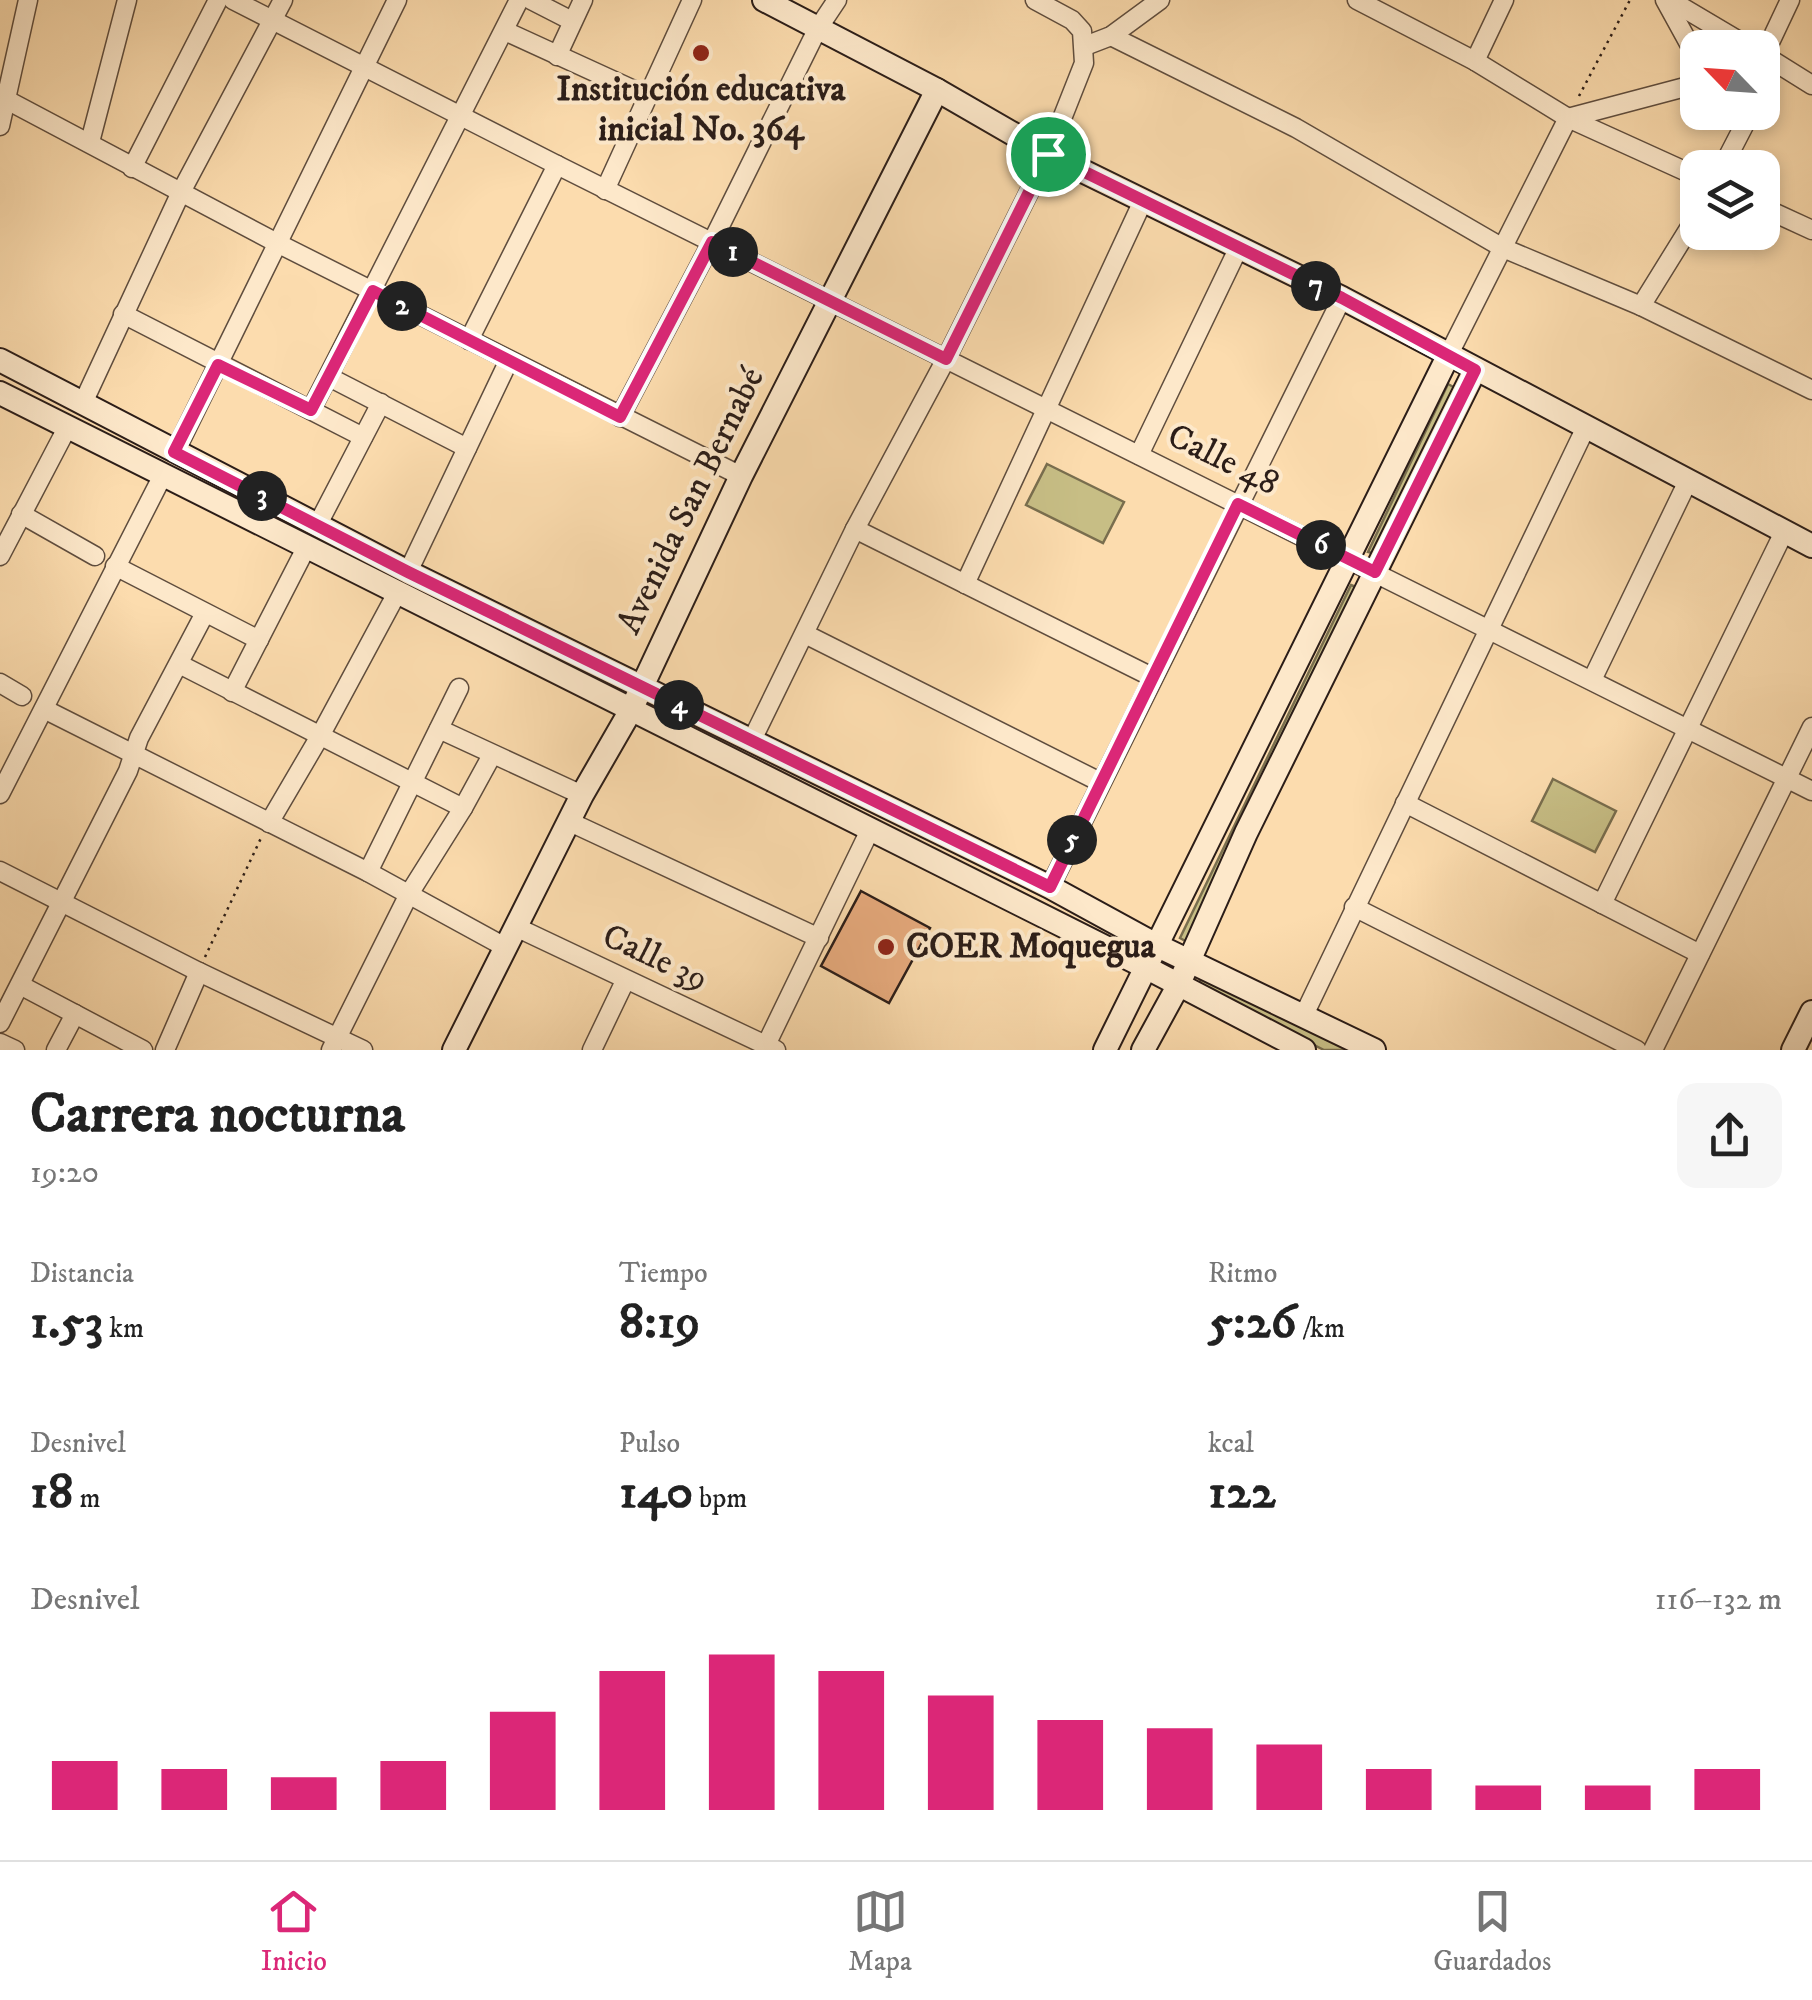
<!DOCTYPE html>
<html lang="es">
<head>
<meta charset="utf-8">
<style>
	:root { --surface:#fff; --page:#f6f6f6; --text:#222; --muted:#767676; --line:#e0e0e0; --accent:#db2777 }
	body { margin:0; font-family:"IM FELL DW Pica",serif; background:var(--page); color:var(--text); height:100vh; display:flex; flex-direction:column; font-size:38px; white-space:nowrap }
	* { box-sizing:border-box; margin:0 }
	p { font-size:32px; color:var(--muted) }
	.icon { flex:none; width:55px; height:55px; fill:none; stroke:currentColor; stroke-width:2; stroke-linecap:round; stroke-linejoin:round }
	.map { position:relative; height:1050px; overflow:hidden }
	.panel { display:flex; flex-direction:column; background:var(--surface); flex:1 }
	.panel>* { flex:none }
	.needle { width:65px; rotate:295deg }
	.fabs { position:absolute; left:1680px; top:30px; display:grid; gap:20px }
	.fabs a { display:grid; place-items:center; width:100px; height:100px; border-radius:20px; background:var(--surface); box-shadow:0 5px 15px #0003; font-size:50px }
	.pin { position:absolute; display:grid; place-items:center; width:85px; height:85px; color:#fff; margin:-42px; border:5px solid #fff; border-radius:50%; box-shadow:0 2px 10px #0007 }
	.km { position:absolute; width:50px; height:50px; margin:-25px; border-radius:50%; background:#222; color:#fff; font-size:28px; line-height:50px; text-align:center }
	.round { display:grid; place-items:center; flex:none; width:105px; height:105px; border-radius:20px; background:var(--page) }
	.head { display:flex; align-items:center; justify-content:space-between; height:170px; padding:0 30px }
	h1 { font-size:55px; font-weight:700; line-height:75px }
	.metrics { display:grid; grid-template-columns:repeat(3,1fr); gap:15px; height:170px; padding:10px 30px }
	.metrics div { display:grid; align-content:center }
	.metrics b { font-size:50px; font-weight:700 }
	.metrics small { font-size:28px; font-weight:400 }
	.metrics p { font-size:28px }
	.chart { height:280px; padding:20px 30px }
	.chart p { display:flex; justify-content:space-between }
	.chart svg { width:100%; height:180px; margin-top:10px; stroke:var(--accent); stroke-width:6 }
	.tab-bar { display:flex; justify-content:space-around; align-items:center; height:140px; border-top:2px solid var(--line); background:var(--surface); font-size:28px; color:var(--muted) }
	.tab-bar a { display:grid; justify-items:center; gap:5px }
	.tab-bar .active { color:var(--accent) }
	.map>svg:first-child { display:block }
</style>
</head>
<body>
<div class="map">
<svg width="1812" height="1050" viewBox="0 0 1812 1050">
	<rect width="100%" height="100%" fill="#fcdcae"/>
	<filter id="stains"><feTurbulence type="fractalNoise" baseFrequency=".002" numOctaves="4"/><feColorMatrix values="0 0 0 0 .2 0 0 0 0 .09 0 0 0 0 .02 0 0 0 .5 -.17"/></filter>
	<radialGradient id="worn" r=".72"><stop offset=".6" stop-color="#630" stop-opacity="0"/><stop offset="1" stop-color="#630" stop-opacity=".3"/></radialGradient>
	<g fill="#c7be85" stroke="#796e4e" stroke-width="2.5">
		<polygon points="1448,384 1457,389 1376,554 1368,552"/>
		<polygon points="1047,464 1124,502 1103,543 1026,505"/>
		<polygon points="1351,585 1358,588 1189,943 1180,938"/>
		<polygon points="1553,779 1616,811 1595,852 1532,821"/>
		<polygon points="1203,975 1351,1050 1324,1050 1198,986"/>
	</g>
	<polygon fill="#e8ab7e" stroke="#2b1d18" stroke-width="2.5" points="861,891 930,928 889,1003 821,966"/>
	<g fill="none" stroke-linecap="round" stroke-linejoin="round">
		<defs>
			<g id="street">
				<polyline points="233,0 557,165 1812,791"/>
				<polyline points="531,0 572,21"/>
				<polyline points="1357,0 1475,61 1568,118 1698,177"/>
				<polyline points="1665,0 1698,60"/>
				<polyline points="1670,0 1751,48"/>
				<polyline points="505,31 647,96"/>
				<polyline points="1111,36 1296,128 1503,248 1641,306 1812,390"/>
				<polyline points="1085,46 1111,36 1160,0"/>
				<polyline points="1762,54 1812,85"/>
				<polyline points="1764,55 1790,0"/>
				<polyline points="557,56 583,0"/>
				<polyline points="1475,61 1504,0"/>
				<polyline points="1762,90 1764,88"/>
				<polyline points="5,99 277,243 741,476"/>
				<polyline points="0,126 28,0"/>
				<polyline points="90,142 127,0"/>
				<polyline points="132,168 218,0"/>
				<polyline points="1722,168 1751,112"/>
				<polyline points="605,190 692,0"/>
				<polyline points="1762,207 1812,230"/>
				<polyline points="1641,306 1698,214"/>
				<polyline points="123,314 363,437"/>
				<polyline points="469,340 557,165"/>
				<polyline points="1448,356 1568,118 1689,86 1698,77"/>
				<polyline points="329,377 467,448"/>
				<polyline points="83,403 181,192 283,0"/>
				<polyline points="311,410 519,0"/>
				<polyline points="620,417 712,242 817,30 837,0"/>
				<polyline points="175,452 397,0"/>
				<polyline points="1139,455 1238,249"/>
				<polyline points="21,514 95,556"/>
				<polyline points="318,524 381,403"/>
				<polyline points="855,529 1152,677"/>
				<polyline points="0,556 67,428"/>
				<polyline points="115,566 259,640"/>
				<polyline points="408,572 509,360"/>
				<polyline points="965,584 1142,203"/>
				<polyline points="805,634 1100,782"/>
				<polyline points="179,664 463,808"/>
				<polyline points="1592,680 1687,483"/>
				<polyline points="0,683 22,696"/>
				<polyline points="232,692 306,548"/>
				<polyline points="44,709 368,872 507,948"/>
				<polyline points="439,729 582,795"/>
				<polyline points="752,740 855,529 946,359 1048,154 1084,63 1082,31 1072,20 1035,0"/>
				<polyline points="0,794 162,477"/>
				<polyline points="1405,803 1700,954"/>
				<polyline points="570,822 819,938"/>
				<polyline points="269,823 320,736 397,593"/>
				<polyline points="0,871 199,972 363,1050"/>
				<polyline points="368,872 459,688"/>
				<polyline points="1050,887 1342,298"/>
				<polyline points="1602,904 1784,532"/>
				<polyline points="1354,907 1637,1050"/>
				<polyline points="518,928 776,1050"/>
				<polyline points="20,985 143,1050"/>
				<polyline points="1304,1015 1586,427"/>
				<polyline points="0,1023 128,771 139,738 205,613"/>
				<polyline points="0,1043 15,1050"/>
				<polyline points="766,1045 870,830"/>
				<polyline points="56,1050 75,1014"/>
				<polyline points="165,1050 199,972"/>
				<polyline points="331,1050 409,894 463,808 492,755"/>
				<polyline points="592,1050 625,981"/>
				<polyline points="1653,1050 1812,727"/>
			</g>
			<g id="secondary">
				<polyline points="764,0 937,90 1048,154 1342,298 1812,546"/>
				<polyline points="0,360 408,572 1050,887 1158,946 1374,1050"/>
				<polyline points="0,393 1147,968 1304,1050"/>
				<polyline points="454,1050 582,795 631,710 741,476 937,90"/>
				<polyline points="1105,1050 1448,356"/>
				<polyline points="1143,1050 1178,986 1246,833 1475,370"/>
				<polyline points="1793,1050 1812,1012"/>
			</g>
		</defs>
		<use href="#street" stroke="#5f4d3e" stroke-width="21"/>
		<use href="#secondary" stroke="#2b1d18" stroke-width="26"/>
		<g stroke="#2b1d18" stroke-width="2.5" stroke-dasharray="2.5 5" stroke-linecap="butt">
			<polyline points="1579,96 1630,0"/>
			<polyline points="205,957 261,838"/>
		</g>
		<use href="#street" stroke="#fde8ca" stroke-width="18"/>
		<use href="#secondary" stroke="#fde8ca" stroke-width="22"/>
	</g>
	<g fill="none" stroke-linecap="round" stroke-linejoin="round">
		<defs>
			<polygon id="route" points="1048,154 1342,298 1475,370 1375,572 1238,504 1050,887 408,572 174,452 218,365 311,410 373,291 620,417 712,242 946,359"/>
		</defs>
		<use href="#route" stroke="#fff" stroke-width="20"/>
		<use href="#route" stroke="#db2777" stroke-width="12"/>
	</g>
	<g fill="#8f2418" stroke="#fde8ca" stroke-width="4">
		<circle cx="701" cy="53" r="10"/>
		<circle cx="886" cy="947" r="10"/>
	</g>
	<g text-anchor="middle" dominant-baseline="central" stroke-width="8" stroke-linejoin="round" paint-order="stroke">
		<g font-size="35" font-weight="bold" fill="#2b1d18" stroke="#fde8ca">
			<text x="701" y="90">Institución educativa<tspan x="701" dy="40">inicial No. 364</tspan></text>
			<text x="906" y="947" text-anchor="start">COER Moquegua</text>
		</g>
		<g font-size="35" fill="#2b1d18" stroke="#fde8ca">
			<text transform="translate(1223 460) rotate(26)">Calle 48</text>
			<text transform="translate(691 501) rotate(-64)">Avenida San Bernabé</text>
			<text transform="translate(655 958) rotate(25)">Calle 39</text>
		</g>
	</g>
	<rect width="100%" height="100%" filter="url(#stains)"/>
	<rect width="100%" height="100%" fill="url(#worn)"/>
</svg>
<div class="fabs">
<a><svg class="needle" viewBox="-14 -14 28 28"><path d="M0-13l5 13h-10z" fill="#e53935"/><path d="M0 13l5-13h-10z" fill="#767676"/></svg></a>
<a><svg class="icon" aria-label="layers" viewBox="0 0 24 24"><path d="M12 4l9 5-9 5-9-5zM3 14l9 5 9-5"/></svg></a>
</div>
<div class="pin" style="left:1048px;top:154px;background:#1e9e55"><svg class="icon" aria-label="arrive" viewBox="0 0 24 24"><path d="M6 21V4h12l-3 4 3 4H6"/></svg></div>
<b class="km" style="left:733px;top:252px">1</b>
<b class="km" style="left:402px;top:306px">2</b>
<b class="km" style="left:262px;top:496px">3</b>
<b class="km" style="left:679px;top:705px">4</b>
<b class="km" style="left:1072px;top:840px">5</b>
<b class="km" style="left:1321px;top:545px">6</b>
<b class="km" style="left:1316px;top:286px">7</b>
</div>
<section class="panel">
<div class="head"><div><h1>Carrera nocturna</h1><p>19:20</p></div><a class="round"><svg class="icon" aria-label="share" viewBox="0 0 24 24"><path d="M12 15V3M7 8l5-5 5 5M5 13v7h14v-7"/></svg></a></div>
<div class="metrics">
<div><p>Distancia</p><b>1.53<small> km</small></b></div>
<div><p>Tiempo</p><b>8:19</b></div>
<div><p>Ritmo</p><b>5:26<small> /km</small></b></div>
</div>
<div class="metrics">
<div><p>Desnivel</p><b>18<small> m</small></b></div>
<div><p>Pulso</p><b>140<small> bpm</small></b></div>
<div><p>kcal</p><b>122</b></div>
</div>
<div class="chart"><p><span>Desnivel</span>116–132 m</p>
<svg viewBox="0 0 160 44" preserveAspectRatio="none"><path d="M5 44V32M15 44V34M25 44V36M35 44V32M45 44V20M55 44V10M65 44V6M75 44V10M85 44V16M95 44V22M105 44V24M115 44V28M125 44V34M135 44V38M145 44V38M155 44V34"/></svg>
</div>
</section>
<nav class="tab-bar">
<a class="active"><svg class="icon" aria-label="home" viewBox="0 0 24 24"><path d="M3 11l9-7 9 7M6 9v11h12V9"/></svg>Inicio</a>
<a><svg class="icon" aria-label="map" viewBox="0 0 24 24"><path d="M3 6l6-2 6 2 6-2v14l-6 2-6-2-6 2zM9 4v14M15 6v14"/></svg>Mapa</a>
<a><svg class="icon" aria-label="saved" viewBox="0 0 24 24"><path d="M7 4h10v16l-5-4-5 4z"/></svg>Guardados</a>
</nav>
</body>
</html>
